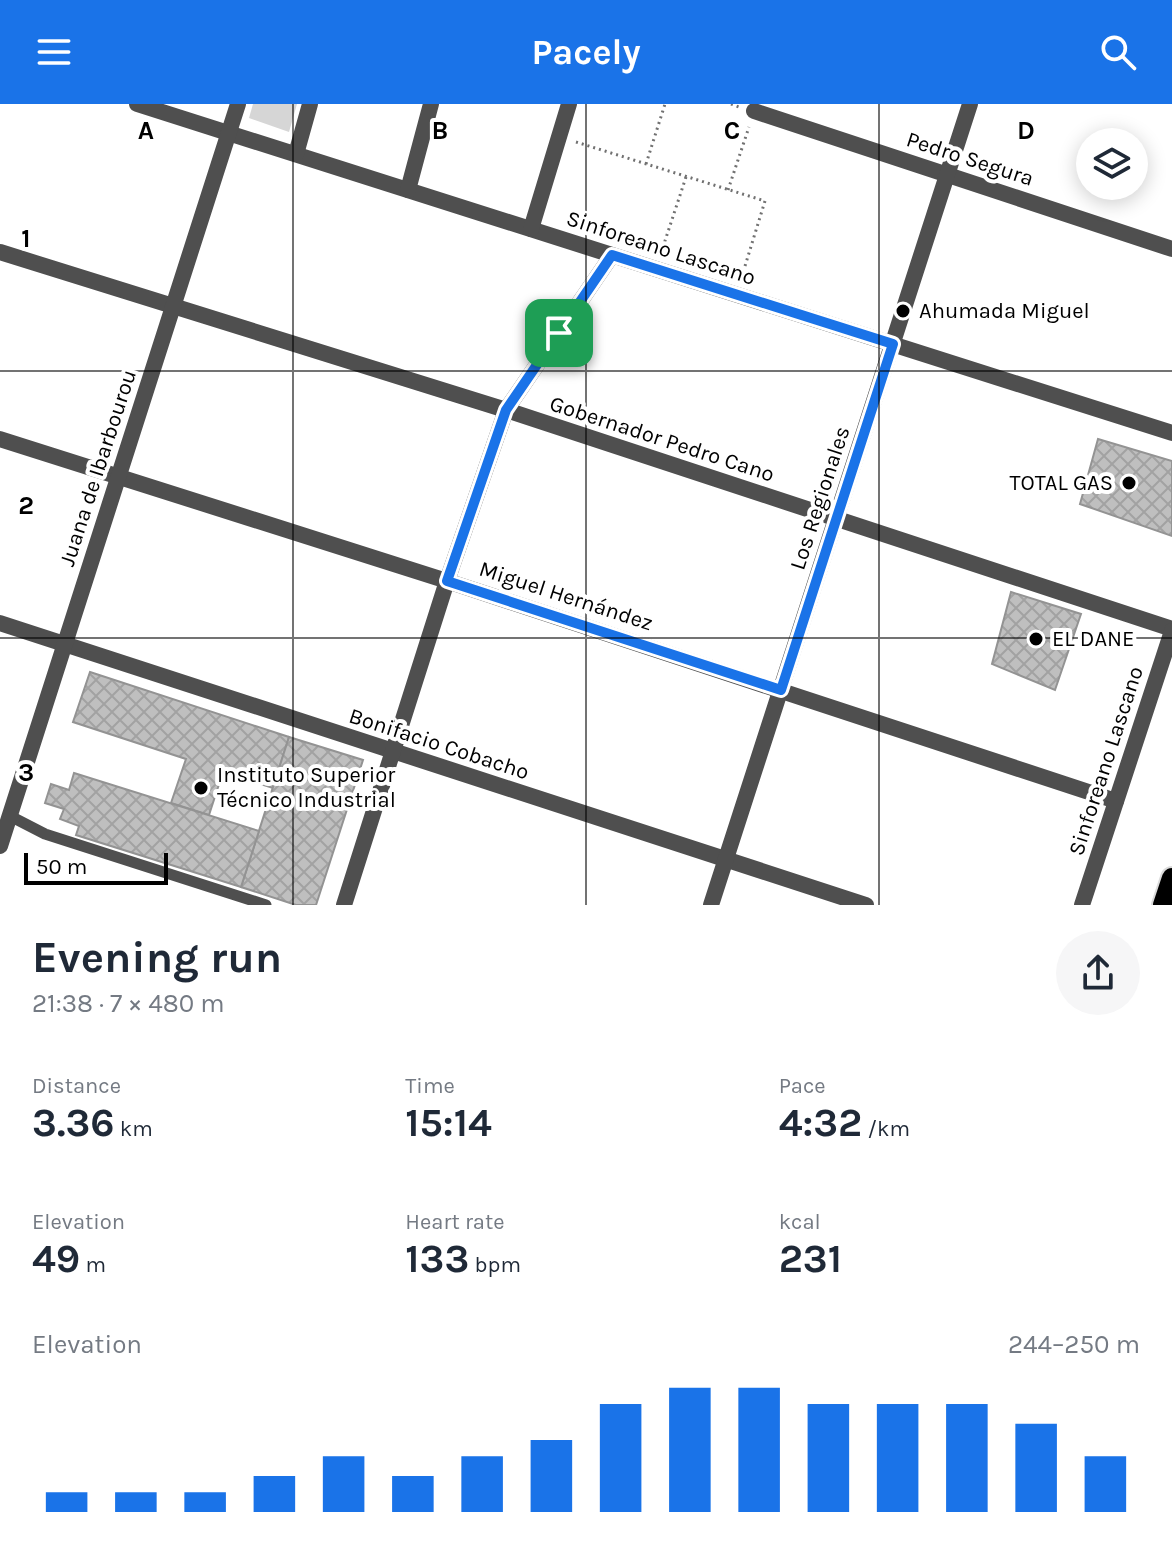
<!DOCTYPE html>
<html lang="en">
<head>
<meta charset="utf-8">
<style>
	:root { --surface:#fff; --page:#f6f6f7; --text:#1f2937; --muted:#747a83; --accent:#1a73e8 }
	body { margin:0; font-family:Karla,sans-serif; background:var(--page); color:var(--text); height:100vh; display:flex; flex-direction:column; font-size:30px; white-space:nowrap }
	* { box-sizing:border-box; margin:0 }
	p { font-size:26px; color:var(--muted) }
	.icon { flex:none; width:44px; height:44px; fill:none; stroke:currentColor; stroke-width:2; stroke-linecap:round; stroke-linejoin:round }
	.map { position:relative; height:801px; overflow:hidden }
	.sheet { display:flex; flex-direction:column; background:var(--surface); flex:1 }
	.sheet>* { flex:none }
	.tools { position:absolute; left:1076px; top:24px; display:grid; gap:16px }
	.tools a { display:grid; place-items:center; width:72px; height:72px; border-radius:50%; background:var(--surface); box-shadow:0 4px 20px #0003; font-size:40px }
	.scale { position:absolute; left:24px; bottom:20px; width:144px; box-sizing:border-box; padding-left:8px; border:4px solid #000; border-top:0; font-size:22px; line-height:28px; white-space:nowrap; color:#000; -webkit-text-stroke:6px #fff; paint-order:stroke }
	.pin { position:absolute; display:grid; place-items:center; width:68px; height:68px; color:#fff; margin:-34px; border-radius:16px; box-shadow:0 4px 12px #0006 }
	.round { display:grid; place-items:center; flex:none; width:84px; height:84px; border-radius:42px; background:var(--page) }
	.head { display:flex; align-items:center; justify-content:space-between; height:136px; padding:0 32px }
	h1 { font-size:44px; font-weight:700; line-height:60px }
	.stats { display:grid; grid-template-columns:repeat(3,1fr); gap:12px; height:136px; padding:8px 32px }
	.stats div { display:grid; align-content:center }
	.stats b { font-size:40px; font-weight:700 }
	.stats small { font-size:22px; font-weight:400 }
	.stats p { font-size:22px }
	.chart { height:224px; padding:16px 32px }
	.chart p { display:flex; justify-content:space-between }
	.chart svg { width:100%; height:144px; margin-top:8px; stroke:var(--accent); stroke-width:6 }
	header { display:flex; justify-content:space-between; align-items:center; height:104px; padding:0 32px; background:var(--accent); color:#fff; font-size:36px; font-weight:700 }
	.map>svg:first-child { display:block }
</style>
</head>
<body>
<header><svg class="icon" aria-label="menu" viewBox="0 0 24 24"><path d="M4 6h16M4 12h16M4 18h16"/></svg>Pacely<svg class="icon" aria-label="search" viewBox="0 0 24 24"><circle cx="10" cy="10" r="6"/><path d="M15 15l6 6"/></svg></header>
<div class="map">
<svg width="1172" height="801" viewBox="0 0 1172 801">
	<defs>
		<pattern id="building-cross-hatch" width="8" height="8" patternUnits="userSpaceOnUse" patternTransform="scale(2)"><rect width="8" height="8" fill="#bfbfbf"/><path d="M0 0l8 8M0 8l8-8" fill="none" stroke="#a2a2a2"/></pattern>
	</defs>
	<rect width="100%" height="100%" fill="#fff"/>
	<polygon fill="#d6d6d6" points="253,0 297,0 289,28 249,14"/>
	<g fill="url(#building-cross-hatch)" stroke="#939393" stroke-width="2">
		<polygon points="1098,335 1172,357 1172,432 1080,400"/>
		<polygon points="1011,488 1081,510 1055,586 992,560"/>
		<polygon points="90,568 289,633 273,684 223,668 209,711 171,699 186,655 73,618"/>
		<polygon points="289,633 363,656 316,801 296,801 241,783"/>
		<polygon points="74,669 259,727 241,783 76,731 79,722 60,715 64,705 45,699 51,680 69,686"/>
	</g>
	<g fill="none" stroke-linecap="round" stroke-linejoin="round">
		<defs>
			<polyline id="primary" points="1163,801 1172,774"/>
		</defs>
		<use href="#primary" stroke="#dbdbdb" stroke-width="24"/>
		<g stroke="#717171" stroke-width="3" stroke-dasharray="2 4" stroke-linecap="butt">
			<polyline points="731,0 739,3"/>
			<polyline points="576,38 765,97 741,175"/>
			<polyline points="646,60 665,0"/>
			<polyline points="728,86 749,23"/>
			<polyline points="661,149 686,73"/>
		</g>
		<polyline stroke="#4f4f4f" stroke-width="11" points="10,712 45,730 266,801"/>
		<g stroke="#4f4f4f" stroke-width="16">
			<polyline points="137,0 1172,329"/>
			<polyline points="754,7 1172,145"/>
			<polyline points="296,50 310,0"/>
			<polyline points="408,86 431,0"/>
			<polyline points="531,125 569,0"/>
			<polyline points="0,148 506,306 1172,525"/>
			<polyline points="0,335 447,477 1116,697"/>
			<polyline points="0,519 866,801"/>
			<polyline points="0,742 238,0"/>
			<polyline points="344,801 447,477 506,306 612,151"/>
			<polyline points="711,801 970,0"/>
			<polyline points="1082,801 1172,527"/>
		</g>
		<use href="#primary" stroke="#000" stroke-width="20"/>
	</g>
	<g fill="none" stroke-linecap="round" stroke-linejoin="round">
		<defs>
			<polygon id="route" points="612,151 893,240 781,586 447,477 506,306"/>
		</defs>
		<use href="#route" stroke="#fff" stroke-width="16"/>
		<use href="#route" stroke="#1a73e8" stroke-width="10"/>
	</g>
	<path fill="none" stroke="#000" stroke-width="2" stroke-opacity="0.55" d="M 293,0 L 293,801M 586,0 L 586,801M 879,0 L 879,801M 0,267 L 1172,267M 0,534 L 1172,534"/>
	<g fill="#000" stroke="#fff" stroke-width="3">
		<circle cx="903" cy="207" r="8"/>
		<circle cx="1129" cy="379" r="8"/>
		<circle cx="1036" cy="535" r="8"/>
		<circle cx="201" cy="684" r="8"/>
	</g>
	<g text-anchor="middle" dominant-baseline="central" stroke-width="8" stroke-linejoin="round" paint-order="stroke">
		<g font-size="22" fill="#000" stroke="#fff">
			<text transform="translate(970 55) rotate(18)">Pedro Segura</text>
			<text transform="translate(661 144) rotate(18)">Sinforeano Lascano</text>
			<text transform="translate(662 335) rotate(18)">Gobernador Pedro Cano</text>
			<text transform="translate(98 364) rotate(-72)">Juana de Ibarbourou</text>
			<text transform="translate(820 394) rotate(-72)">Los Regionales</text>
			<text transform="translate(566 492) rotate(18)">Miguel Hernández</text>
			<text transform="translate(439 640) rotate(18)">Bonifacio Cobacho</text>
			<text transform="translate(1106 657) rotate(-72)">Sinforeano Lascano</text>
		</g>
		<g font-size="22" fill="#000" stroke="#fff" text-anchor="start">
			<text x="919" y="207">Ahumada Miguel</text>
			<text x="1113" y="379" text-anchor="end">TOTAL GAS</text>
			<text x="1052" y="535">EL DANE</text>
			<text x="217" y="671">Instituto Superior<tspan x="217" dy="25">Técnico Industrial</tspan></text>
		</g>
	</g>
	<g font-size="26" text-anchor="middle" font-weight="bold" fill="#000" stroke="#fff" stroke-width="8" stroke-linejoin="round" paint-order="stroke">
		<text x="146" y="35">A</text>
		<text x="440" y="35">B</text>
		<text x="732" y="35">C</text>
		<text x="1026" y="35">D</text>
		<text x="26" y="143">1</text>
		<text x="26" y="410">2</text>
		<text x="26" y="677">3</text>
	</g>
</svg>
<div class="tools">
<a><svg class="icon" aria-label="layers" viewBox="0 0 24 24"><path d="M12 4l9 5-9 5-9-5zM3 14l9 5 9-5"/></svg></a>
</div>
<div class="scale">50 m</div>
<div class="pin" style="left:559px;top:229px;background:#1e9e55"><svg class="icon" aria-label="arrive" viewBox="0 0 24 24"><path d="M6 21V4h12l-3 4 3 4H6"/></svg></div>
</div>
<section class="sheet">
<div class="head"><div><h1>Evening run</h1><p>21:38 · 7 × 480 m</p></div><a class="round"><svg class="icon" aria-label="share" viewBox="0 0 24 24"><path d="M12 15V3M7 8l5-5 5 5M5 13v7h14v-7"/></svg></a></div>
<div class="stats">
<div><p>Distance</p><b>3.36<small> km</small></b></div>
<div><p>Time</p><b>15:14</b></div>
<div><p>Pace</p><b>4:32<small> /km</small></b></div>
</div>
<div class="stats">
<div><p>Elevation</p><b>49<small> m</small></b></div>
<div><p>Heart rate</p><b>133<small> bpm</small></b></div>
<div><p>kcal</p><b>231</b></div>
</div>
<div class="chart"><p><span>Elevation</span>244–250 m</p>
<svg viewBox="0 0 160 44" preserveAspectRatio="none"><path d="M5 44V38M15 44V38M25 44V38M35 44V33M45 44V27M55 44V33M65 44V27M75 44V22M85 44V11M95 44V6M105 44V6M115 44V11M125 44V11M135 44V11M145 44V17M155 44V27"/></svg>
</div>
</section>
</body>
</html>
